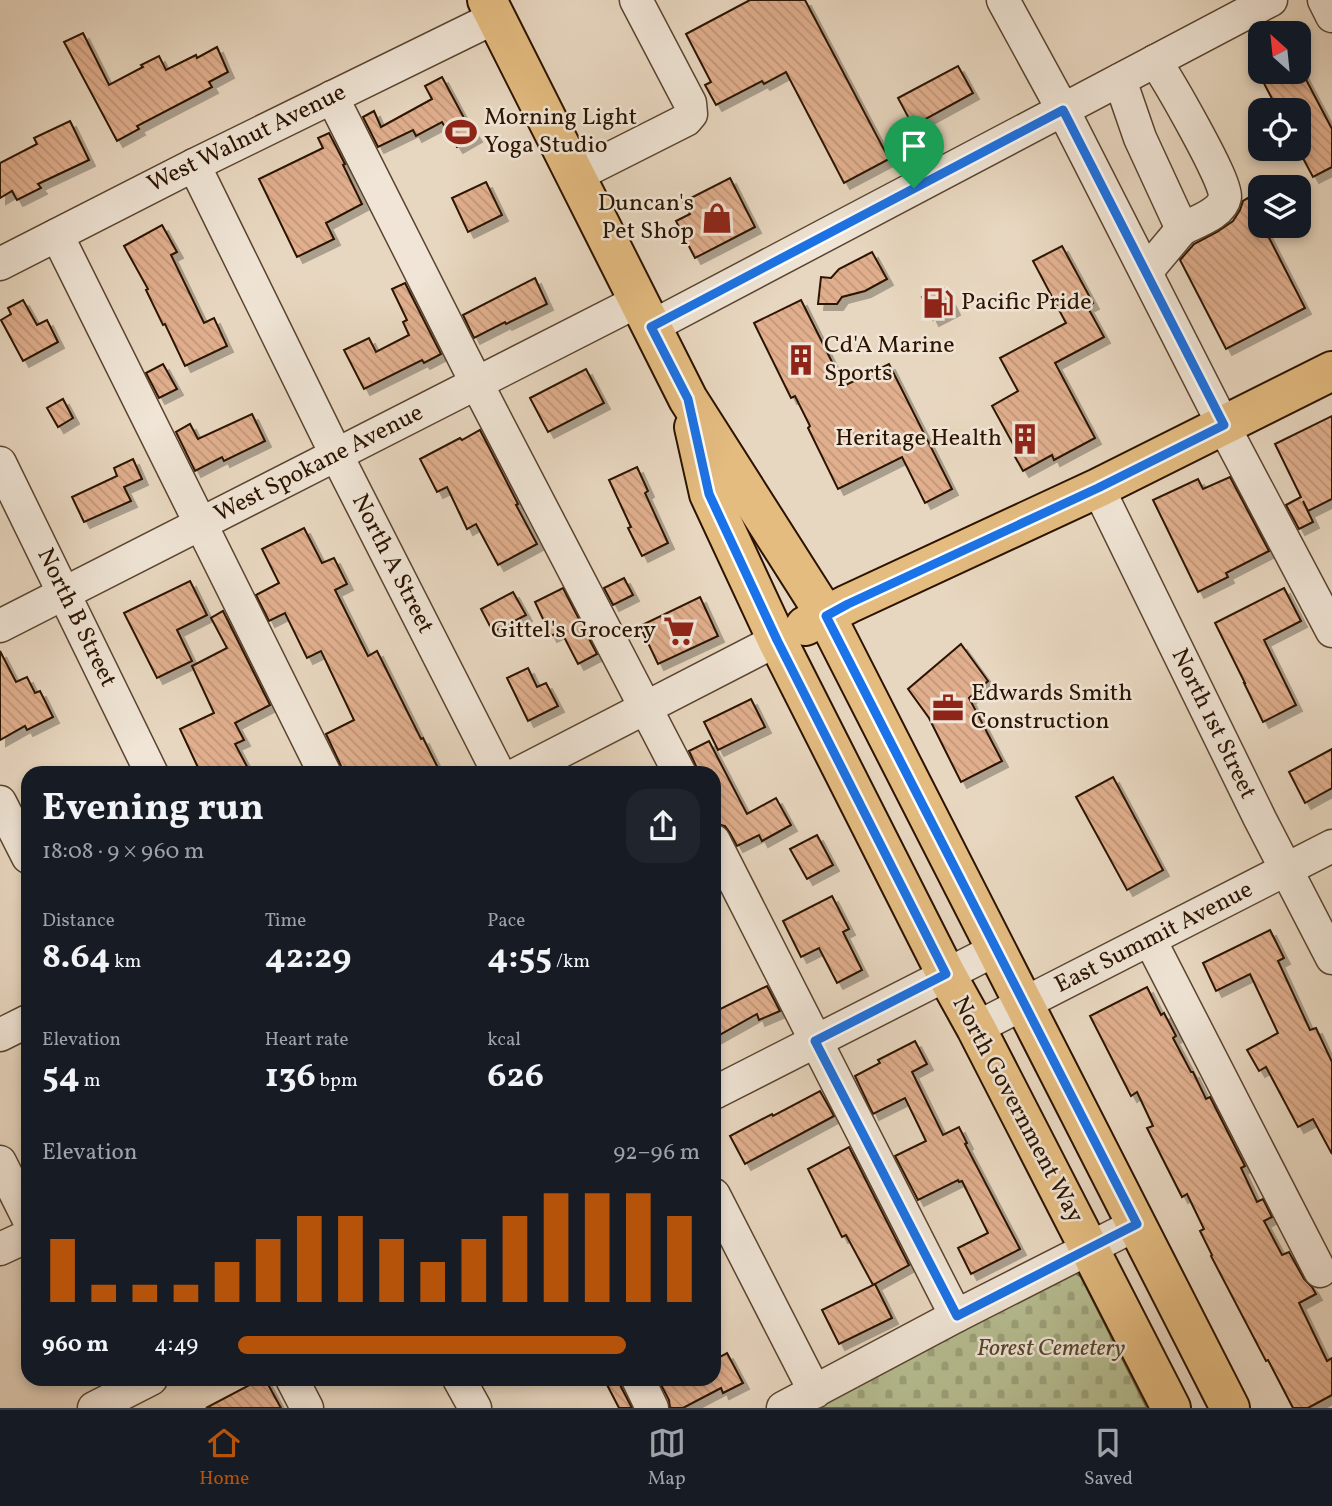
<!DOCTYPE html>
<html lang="en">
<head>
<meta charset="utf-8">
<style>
	:root { --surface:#171b24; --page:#20242c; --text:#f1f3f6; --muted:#9ea1a6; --line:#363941; --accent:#b45309 }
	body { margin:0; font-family:Vollkorn,serif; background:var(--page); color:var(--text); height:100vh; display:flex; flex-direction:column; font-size:26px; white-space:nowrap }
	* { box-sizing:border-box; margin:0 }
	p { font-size:23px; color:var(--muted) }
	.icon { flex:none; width:38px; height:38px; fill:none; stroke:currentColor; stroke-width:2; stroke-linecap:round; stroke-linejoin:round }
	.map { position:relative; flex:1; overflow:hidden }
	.details { position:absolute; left:21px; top:766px; width:700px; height:620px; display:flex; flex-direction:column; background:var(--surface); border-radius:21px; box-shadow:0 4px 10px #0003 }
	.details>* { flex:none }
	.needle { width:46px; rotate:333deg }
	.tools { position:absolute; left:1248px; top:21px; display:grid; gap:14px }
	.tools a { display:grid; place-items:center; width:63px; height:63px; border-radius:14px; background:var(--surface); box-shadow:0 4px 10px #0003; font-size:35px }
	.pin { position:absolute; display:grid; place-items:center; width:60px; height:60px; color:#fff; margin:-72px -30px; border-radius:50% 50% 50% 0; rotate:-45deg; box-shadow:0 0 7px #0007 }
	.pin .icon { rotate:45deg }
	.round { display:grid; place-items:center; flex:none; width:74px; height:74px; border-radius:21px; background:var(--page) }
	.overview { display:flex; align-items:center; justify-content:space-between; height:119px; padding:0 21px }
	h1 { font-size:38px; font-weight:700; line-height:52px }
	.metrics { display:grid; grid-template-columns:repeat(3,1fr); gap:10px; height:119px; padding:7px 21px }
	.metrics div { display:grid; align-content:center }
	.metrics b { font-size:35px; font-weight:700 }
	.metrics small { font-size:19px; font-weight:400 }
	.metrics p { font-size:19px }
	.chart { height:196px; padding:14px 21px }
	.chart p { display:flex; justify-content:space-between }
	.chart svg { width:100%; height:126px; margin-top:7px; stroke:var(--accent); stroke-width:6 }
	ul { padding:0 21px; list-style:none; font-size:23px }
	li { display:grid; grid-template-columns:112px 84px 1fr; align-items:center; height:52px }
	li i { height:18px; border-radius:9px; background:var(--accent) }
	.tab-bar { display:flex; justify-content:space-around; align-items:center; height:98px; border-top:2px solid var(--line); background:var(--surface); font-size:19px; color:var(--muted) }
	.tab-bar a { display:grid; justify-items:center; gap:4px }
	.tab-bar .on { color:var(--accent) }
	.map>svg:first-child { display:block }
</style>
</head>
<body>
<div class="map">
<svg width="1332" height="1408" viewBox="0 0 1332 1408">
	<defs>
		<pattern id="cemetery-stones" width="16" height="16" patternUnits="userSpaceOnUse" patternTransform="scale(1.75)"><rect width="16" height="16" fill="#b6be92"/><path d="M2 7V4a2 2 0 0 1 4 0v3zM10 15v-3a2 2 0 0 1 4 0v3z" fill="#9da27c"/></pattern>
		<pattern id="building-back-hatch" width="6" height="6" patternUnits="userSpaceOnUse" patternTransform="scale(1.75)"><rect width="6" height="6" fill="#e1af8e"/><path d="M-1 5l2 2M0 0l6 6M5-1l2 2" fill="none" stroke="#c19679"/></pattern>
		<filter id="shadow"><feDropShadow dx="6" dy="6" stdDeviation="0" flood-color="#0004"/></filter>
	</defs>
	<rect width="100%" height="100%" fill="#e8d7c0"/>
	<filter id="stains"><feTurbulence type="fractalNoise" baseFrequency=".00286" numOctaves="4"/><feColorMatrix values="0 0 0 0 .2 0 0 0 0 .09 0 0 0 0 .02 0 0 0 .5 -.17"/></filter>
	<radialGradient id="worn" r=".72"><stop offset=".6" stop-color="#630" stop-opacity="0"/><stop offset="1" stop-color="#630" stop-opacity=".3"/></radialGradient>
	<polygon fill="url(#cemetery-stones)" stroke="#706849" stroke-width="2" points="1074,1272 1081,1277 1147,1408 804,1408"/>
	<g fill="url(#building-back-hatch)" stroke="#2b1300" stroke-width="2" filter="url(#shadow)">
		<polygon points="750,0 805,0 889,159 844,183 786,72 764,84 762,81 716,105 705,85 711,82 686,34"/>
		<polygon points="83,33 109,85 143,67 141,65 159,56 166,70 196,55 197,58 217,47 228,72 209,82 212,87 137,126 139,129 117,141 64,42"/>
		<polygon points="958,66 973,93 913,126 898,98"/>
		<polygon points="1258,72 1302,72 1332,129 1332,167 1313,177 1298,149 1307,144 1298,129 1298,110 1278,110"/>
		<polygon points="442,77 464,118 476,136 457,147 442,122 416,136 413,130 378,147 363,117 374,111 381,127 432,99 425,86"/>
		<polygon points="70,121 89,160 38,184 41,188 17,200 12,191 0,198 0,163 37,144 34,138"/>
		<polygon points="329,133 345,164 343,165 362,204 326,223 334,239 297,257 259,179 323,148 318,138"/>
		<polygon points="730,178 755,227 695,258 676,221 690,214 683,202"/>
		<polygon points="486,182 502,215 468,232 452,198"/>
		<polygon points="1248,198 1260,221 1260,226 1263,226 1305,308 1226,349 1180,260 1194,244 1217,232 1233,221 1240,210 1243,201"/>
		<polygon points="162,225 177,252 171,255 204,323 214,318 227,346 185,366 165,324 163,325 146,290 148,289 124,246"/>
		<polygon points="1062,246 1093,303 1087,306 1104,337 1055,363 1095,438 1054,460 1052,455 1023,471 1014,455 1018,453 992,406 1018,391 1000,358 1066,323 1033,261"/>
		<polygon points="872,252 887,279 865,291 842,297 837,304 818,304 821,277 831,278 839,269"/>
		<polygon points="535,278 547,304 506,324 505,322 474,338 463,315"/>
		<polygon points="405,283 441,354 424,363 422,360 364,389 344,350 369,338 376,352 409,335 403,322 407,320 392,289"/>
		<polygon points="943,287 954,309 933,320 922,297"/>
		<polygon points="23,300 37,325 47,320 58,342 23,361 1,320 11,314 8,308"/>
		<polygon points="801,300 844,386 889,364 952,489 925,503 902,457 838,489 808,428 810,426 795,396 791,398 754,323"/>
		<polygon points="163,364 177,389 159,398 146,373"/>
		<polygon points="586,369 604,403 548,432 530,398"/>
		<polygon points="63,399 73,418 58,427 47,408"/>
		<polygon points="252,414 265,441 224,461 222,457 195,471 176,432 190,424 198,439"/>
		<polygon points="1332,416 1332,499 1308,511 1303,501 1313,522 1299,529 1286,505 1301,497 1275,444"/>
		<polygon points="480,430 518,504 516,505 537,544 498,565 476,524 467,529 447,487 437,492 420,459 460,438 462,440"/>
		<polygon points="133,459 142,479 124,487 131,501 84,522 72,497 117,476 114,468"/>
		<polygon points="637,467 648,491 645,493 668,543 642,556 628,528 631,527 609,480"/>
		<polygon points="1230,477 1269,551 1226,573 1228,577 1198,592 1153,500 1198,479 1203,489"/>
		<polygon points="304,528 322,563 334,558 347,584 335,590 368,656 377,651 421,739 423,738 441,774 343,774 341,766 326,734 354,720 321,651 307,658 285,613 269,621 256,595 279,583 262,549"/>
		<polygon points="624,578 633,595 613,605 604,588"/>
		<polygon points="190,581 207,615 177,630 192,661 157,678 124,613"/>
		<polygon points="563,588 597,654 578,664 561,631 551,636 535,602"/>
		<polygon points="1284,588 1301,621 1264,640 1296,705 1263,722 1244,683 1245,683 1215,623"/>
		<polygon points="513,592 526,615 493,632 481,609"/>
		<polygon points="700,597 718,636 658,664 640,626"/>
		<polygon points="223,611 270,705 235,723 244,740 235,744 251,774 201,774 180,729 214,713 192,666 227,648 211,618"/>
		<polygon points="961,644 988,681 969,698 1002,761 961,782 929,718 908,689"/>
		<polygon points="0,651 16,682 27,677 35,693 40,691 53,717 27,730 25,726 0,740"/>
		<polygon points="528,668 537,687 546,683 558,706 528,721 507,678"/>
		<polygon points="751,699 765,727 718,750 704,722"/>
		<polygon points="709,741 747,814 776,798 791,825 762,841 759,835 737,846 730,833 725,826 714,823 714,774 698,774 696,766 689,751"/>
		<polygon points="1332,749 1332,788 1305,803 1289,772"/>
		<polygon points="1113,777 1163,870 1127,890 1076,797"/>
		<polygon points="817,835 833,865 807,879 790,849"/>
		<polygon points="832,896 849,929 843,932 862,970 837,983 819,948 801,957 783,921"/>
		<polygon points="1270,930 1284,958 1278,961 1310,1030 1316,1028 1332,1062 1332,1154 1313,1119 1298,1127 1266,1067 1259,1071 1247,1050 1278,1033 1250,974 1216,991 1203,963"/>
		<polygon points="767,986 780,1011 759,1020 757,1014 714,1038 714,1012"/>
		<polygon points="1147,987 1161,1015 1164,1013 1176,1036 1173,1038 1191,1072 1193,1072 1206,1099 1210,1097 1245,1166 1241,1168 1257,1202 1263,1199 1272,1217 1264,1221 1282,1255 1289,1252 1304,1279 1312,1287 1316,1294 1299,1303 1327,1361 1332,1358 1332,1395 1308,1408 1293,1408 1268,1360 1266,1361 1211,1256 1212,1255 1200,1231 1204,1229 1187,1194 1182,1197 1147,1128 1153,1126 1137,1092 1131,1096 1090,1016"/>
		<polygon points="915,1041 927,1064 912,1072 943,1135 959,1127 967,1143 965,1144 1020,1249 971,1274 958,1248 988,1233 962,1181 959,1182 958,1180 918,1200 895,1156 926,1141 905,1098 873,1114 855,1076 880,1063 878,1060"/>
		<polygon points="820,1091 834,1116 745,1164 730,1136 772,1114 773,1116"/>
		<polygon points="849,1147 909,1265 873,1285 846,1235 842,1237 808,1169"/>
		<polygon points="875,1284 892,1318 839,1344 822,1310"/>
		<polygon points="727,1353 743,1383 723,1393 721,1388 683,1408 670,1408 669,1400 658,1379 714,1379 714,1360"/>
		<polygon points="261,1379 265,1379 281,1408 206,1408"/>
		<polygon points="604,1379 620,1379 621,1387 632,1408 619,1408"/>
	</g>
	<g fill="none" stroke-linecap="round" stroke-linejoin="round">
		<defs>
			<g id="minor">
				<polyline points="1003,0 1063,110 1232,442 1332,631"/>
				<polyline points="1324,0 1332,16"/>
				<path d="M 1120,80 L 1140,138 L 1182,229 C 1195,222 1222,214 1225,197 C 1228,183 1167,78 1155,61"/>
				<polyline points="332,97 477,384 680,774"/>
				<polyline points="194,165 336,454 499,774"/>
				<polyline points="575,176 686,120 691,114 690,103 636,0"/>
				<polyline points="57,235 325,774"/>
				<polyline points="0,264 194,165 496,17"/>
				<polyline points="1146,272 1182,229"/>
				<polyline points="651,327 1271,0"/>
				<polyline points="0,463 152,774"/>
				<polyline points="1098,488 1260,819 1332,958"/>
				<polyline points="0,626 638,301"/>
				<polyline points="517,774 777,640"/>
				<polyline points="0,802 28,857"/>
				<polyline points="714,841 956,1316"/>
				<polyline points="1150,940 1320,1271"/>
				<polyline points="976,1028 1332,846"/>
				<polyline points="0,1035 28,1021"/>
				<polyline points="714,1093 997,949"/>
				<polyline points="0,1162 28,1218"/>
				<polyline points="714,1195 815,1392"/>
				<polyline points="0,1249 28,1236"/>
				<polyline points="292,1379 307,1408"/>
				<polyline points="459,1379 475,1408"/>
				<polyline points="638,1379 652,1408"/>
				<polyline points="94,1408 151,1379"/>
				<polyline points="783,1408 956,1316 1137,1224"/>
			</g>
			<g id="major">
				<polyline points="487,0 688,399 826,616 1230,1408"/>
				<polyline points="694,427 709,494 777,640 946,974 976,1028 1171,1408"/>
				<polyline points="805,626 848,604 1098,488 1332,371"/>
			</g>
		</defs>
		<use href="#minor" stroke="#5a4430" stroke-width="35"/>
		<use href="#major" stroke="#2b1300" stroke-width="42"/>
		<use href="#minor" stroke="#f0e5d6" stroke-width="32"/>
		<use href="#major" stroke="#e4bc80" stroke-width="38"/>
	</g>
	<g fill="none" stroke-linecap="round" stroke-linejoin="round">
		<defs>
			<polygon id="route" points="1063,110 1224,425 1098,488 848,604 826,616 1137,1224 957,1316 815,1041 946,974 777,640 709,494 688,399 651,327"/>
		</defs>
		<use href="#route" stroke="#fff" stroke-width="14"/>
		<use href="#route" stroke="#1a73e8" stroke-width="9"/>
	</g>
	<defs>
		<symbol id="stadium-bare" viewBox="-9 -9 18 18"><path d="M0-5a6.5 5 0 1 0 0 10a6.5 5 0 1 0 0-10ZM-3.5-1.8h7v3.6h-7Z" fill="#8f2418" stroke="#f0e5d6" stroke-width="2.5" paint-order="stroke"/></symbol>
		<symbol id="shop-bare" viewBox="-9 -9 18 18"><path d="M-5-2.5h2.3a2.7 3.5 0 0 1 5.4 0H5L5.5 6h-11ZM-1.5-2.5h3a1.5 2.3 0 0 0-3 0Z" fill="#8f2418" stroke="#f0e5d6" stroke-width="2.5" paint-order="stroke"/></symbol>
		<symbol id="fuel-bare" viewBox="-9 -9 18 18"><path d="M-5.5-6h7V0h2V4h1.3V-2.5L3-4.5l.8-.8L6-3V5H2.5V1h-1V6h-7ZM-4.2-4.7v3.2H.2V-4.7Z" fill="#8f2418" stroke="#f0e5d6" stroke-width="2.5" paint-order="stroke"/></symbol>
		<symbol id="building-bare" viewBox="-9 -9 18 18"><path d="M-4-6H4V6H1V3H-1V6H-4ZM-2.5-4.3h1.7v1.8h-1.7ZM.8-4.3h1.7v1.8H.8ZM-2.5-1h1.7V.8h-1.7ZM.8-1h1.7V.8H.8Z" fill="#8f2418" stroke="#f0e5d6" stroke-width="2.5" paint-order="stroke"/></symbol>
		<symbol id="supermarket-bare" viewBox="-9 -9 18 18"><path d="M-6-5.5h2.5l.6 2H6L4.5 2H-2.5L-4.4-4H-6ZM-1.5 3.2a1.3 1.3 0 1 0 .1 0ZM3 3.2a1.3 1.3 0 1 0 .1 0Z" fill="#8f2418" stroke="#f0e5d6" stroke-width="2.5" paint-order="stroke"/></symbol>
		<symbol id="office-bare" viewBox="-9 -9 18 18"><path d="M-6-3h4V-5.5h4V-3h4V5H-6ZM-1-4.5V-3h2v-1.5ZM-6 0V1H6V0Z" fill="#8f2418" stroke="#f0e5d6" stroke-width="2.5" paint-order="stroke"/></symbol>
	</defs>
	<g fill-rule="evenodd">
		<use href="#stadium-bare" x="439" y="110" width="44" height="44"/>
		<use href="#shop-bare" x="695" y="196" width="44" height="44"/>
		<use href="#fuel-bare" x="916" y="281" width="44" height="44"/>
		<use href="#building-bare" x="779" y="338" width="44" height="44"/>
		<use href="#building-bare" x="1003" y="417" width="44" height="44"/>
		<use href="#supermarket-bare" x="657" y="609" width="44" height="44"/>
		<use href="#office-bare" x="926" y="686" width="44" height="44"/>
	</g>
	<g text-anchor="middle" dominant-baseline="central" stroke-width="5" stroke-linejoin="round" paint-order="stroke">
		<g font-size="24" fill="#2b1300" stroke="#f0e5d6" text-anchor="start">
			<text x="484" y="118">Morning Light<tspan x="484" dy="28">Yoga Studio</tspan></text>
			<text x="694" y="204" text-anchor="end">Duncan's<tspan x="694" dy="28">Pet Shop</tspan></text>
			<text x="961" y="303">Pacific Pride</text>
			<text x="824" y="346">Cd'A Marine<tspan x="824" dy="28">Sports</tspan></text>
			<text x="1002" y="439" text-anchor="end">Heritage Health</text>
			<text x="656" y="631" text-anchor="end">Gittel's Grocery</text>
			<text x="971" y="694">Edwards Smith<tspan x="971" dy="28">Construction</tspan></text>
		</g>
		<g font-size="24" fill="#2b1300" stroke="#f0e5d6">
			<text transform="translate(247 139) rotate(-26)">West Walnut Avenue</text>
			<text transform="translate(319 464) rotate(-27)">West Spokane Avenue</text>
			<text transform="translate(392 564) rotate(63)">North A Street</text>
			<text transform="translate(76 618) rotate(64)">North B Street</text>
			<text transform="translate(1213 724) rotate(64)">North 1st Street</text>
			<text transform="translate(1154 938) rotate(-27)">East Summit Avenue</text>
			<text transform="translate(1017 1110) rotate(62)">North Government Way</text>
		</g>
		<g font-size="24" font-style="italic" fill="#55462c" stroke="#f0e5d6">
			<text x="1051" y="1349">Forest Cemetery</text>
		</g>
	</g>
	<rect width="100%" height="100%" filter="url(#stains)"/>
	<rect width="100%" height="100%" fill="url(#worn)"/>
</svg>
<div class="tools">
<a><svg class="needle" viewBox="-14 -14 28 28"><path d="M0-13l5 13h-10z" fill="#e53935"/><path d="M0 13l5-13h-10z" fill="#9ea1a6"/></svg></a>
<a><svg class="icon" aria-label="locate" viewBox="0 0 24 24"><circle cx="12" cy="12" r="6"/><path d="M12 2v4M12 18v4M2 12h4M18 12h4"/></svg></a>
<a><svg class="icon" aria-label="layers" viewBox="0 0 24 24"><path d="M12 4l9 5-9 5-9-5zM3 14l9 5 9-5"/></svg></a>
</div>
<div class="pin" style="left:914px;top:188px;background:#1e9e55"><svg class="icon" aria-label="arrive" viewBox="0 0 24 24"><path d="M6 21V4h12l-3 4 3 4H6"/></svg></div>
<section class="details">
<div class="overview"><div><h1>Evening run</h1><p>18:08 · 9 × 960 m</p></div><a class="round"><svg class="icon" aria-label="share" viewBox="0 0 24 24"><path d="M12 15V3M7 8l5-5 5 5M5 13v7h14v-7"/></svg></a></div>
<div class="metrics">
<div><p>Distance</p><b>8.64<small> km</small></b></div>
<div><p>Time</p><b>42:29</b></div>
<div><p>Pace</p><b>4:55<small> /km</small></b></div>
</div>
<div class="metrics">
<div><p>Elevation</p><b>54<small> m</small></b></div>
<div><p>Heart rate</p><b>136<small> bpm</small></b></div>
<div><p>kcal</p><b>626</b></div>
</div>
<div class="chart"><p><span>Elevation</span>92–96 m</p>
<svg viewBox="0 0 160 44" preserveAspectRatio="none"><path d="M5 44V22M15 44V38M25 44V38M35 44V38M45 44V30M55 44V22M65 44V14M75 44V14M85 44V22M95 44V30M105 44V22M115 44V14M125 44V6M135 44V6M145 44V6M155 44V14"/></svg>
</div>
<ul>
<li><b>960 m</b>4:49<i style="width:84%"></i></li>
</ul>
</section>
</div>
<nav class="tab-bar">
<a class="on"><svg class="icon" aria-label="home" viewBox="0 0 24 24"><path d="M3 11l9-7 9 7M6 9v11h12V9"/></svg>Home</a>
<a><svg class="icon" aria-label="map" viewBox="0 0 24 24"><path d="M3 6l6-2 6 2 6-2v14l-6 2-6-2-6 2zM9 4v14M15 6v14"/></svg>Map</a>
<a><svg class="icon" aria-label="saved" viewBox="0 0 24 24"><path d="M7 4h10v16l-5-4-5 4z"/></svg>Saved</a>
</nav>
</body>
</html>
